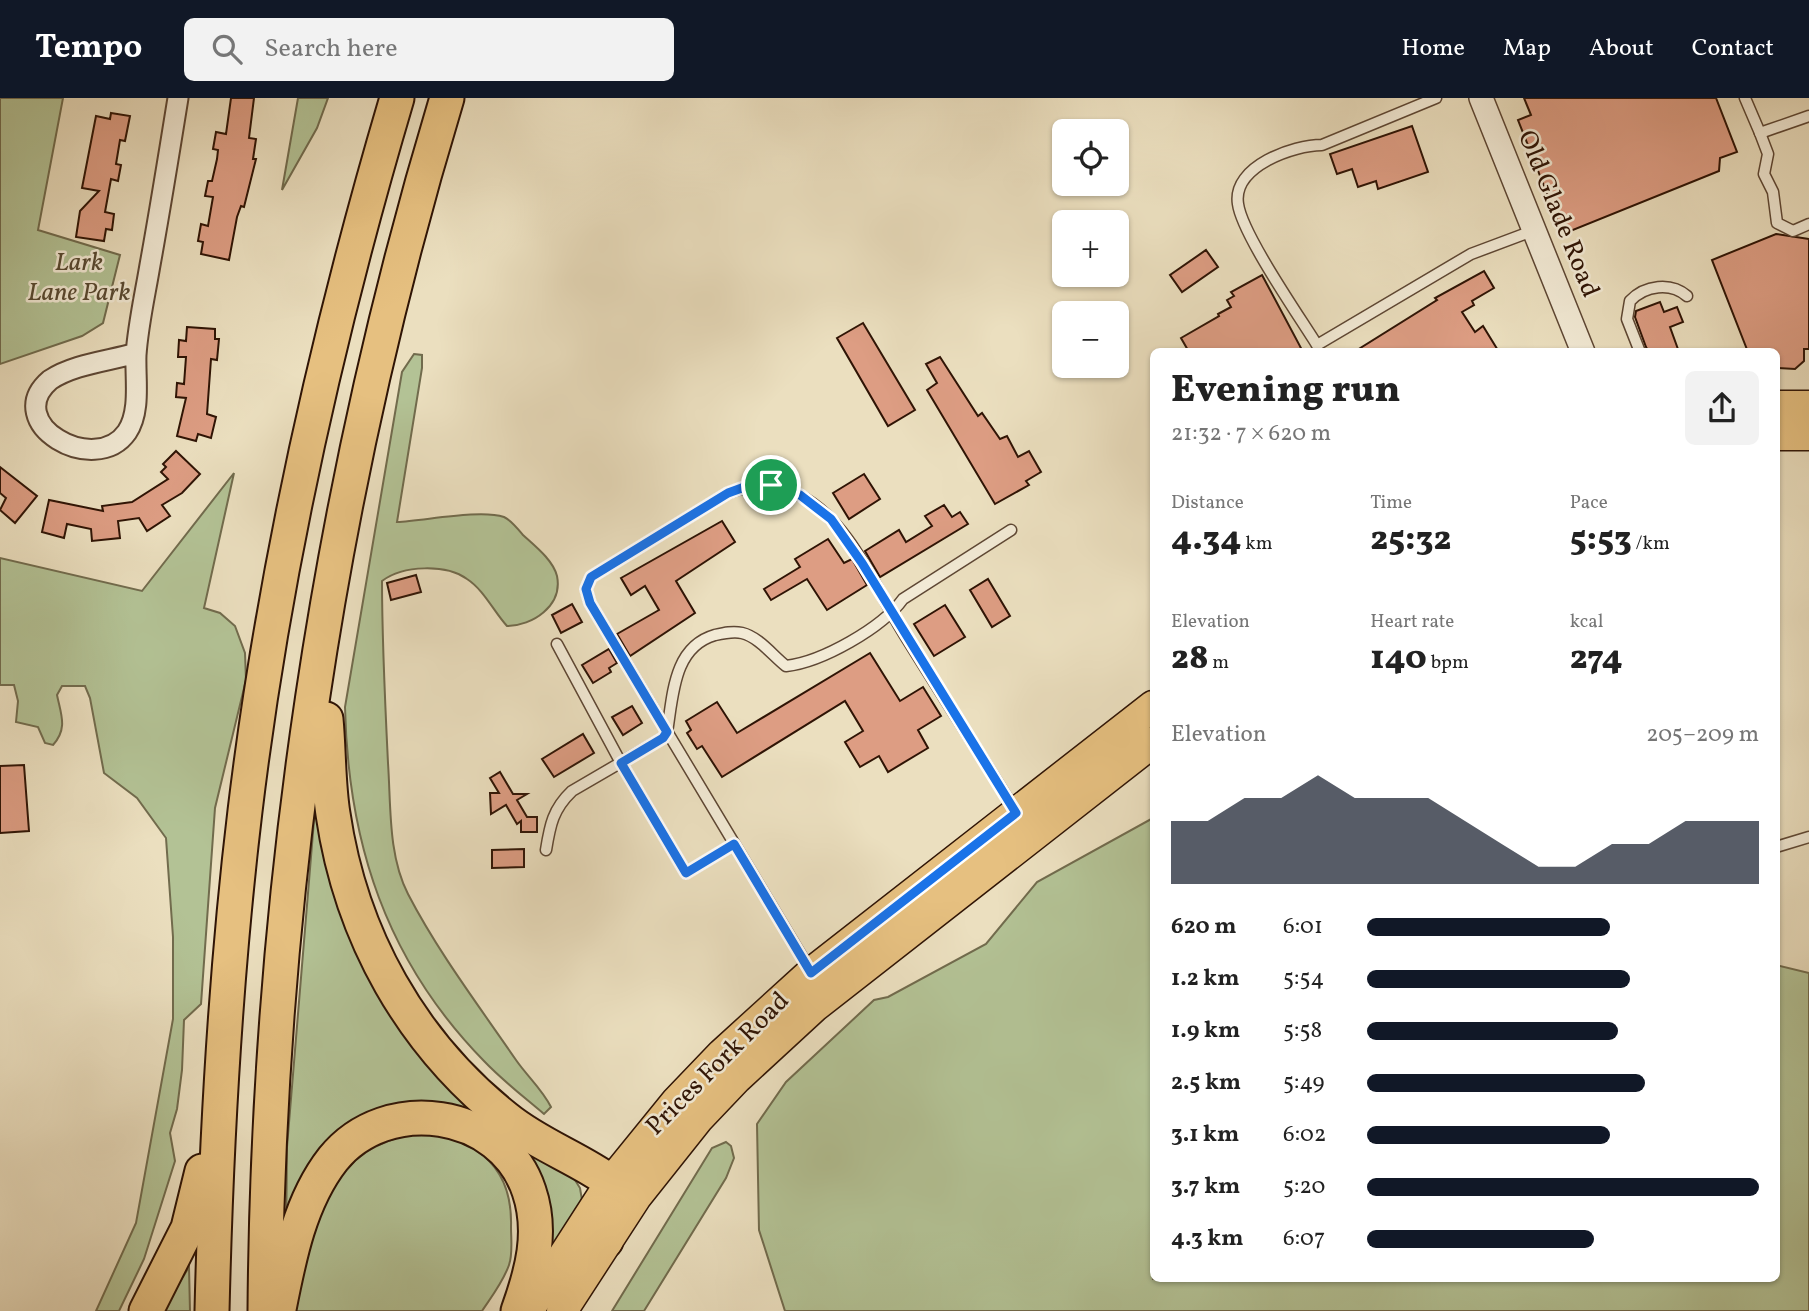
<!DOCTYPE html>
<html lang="en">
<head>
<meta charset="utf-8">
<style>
	:root { --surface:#fff; --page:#f2f2f2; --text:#222; --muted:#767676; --accent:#111827 }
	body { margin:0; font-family:Vollkorn,serif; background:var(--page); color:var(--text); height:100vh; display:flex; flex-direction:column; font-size:26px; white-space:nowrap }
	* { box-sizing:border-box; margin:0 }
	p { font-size:23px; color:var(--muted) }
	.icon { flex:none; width:38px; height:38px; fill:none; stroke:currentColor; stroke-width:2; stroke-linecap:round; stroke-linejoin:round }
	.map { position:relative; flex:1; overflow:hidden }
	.details { position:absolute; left:1150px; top:250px; width:630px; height:934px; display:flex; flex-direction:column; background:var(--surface); border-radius:10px; box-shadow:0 2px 5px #0004 }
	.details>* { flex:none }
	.buttons { position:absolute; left:1052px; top:21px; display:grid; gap:14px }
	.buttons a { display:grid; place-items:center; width:77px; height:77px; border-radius:10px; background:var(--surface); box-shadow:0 2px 5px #0004; font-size:35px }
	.pin { position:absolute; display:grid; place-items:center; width:60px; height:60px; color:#fff; margin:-30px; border:4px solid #fff; border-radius:50%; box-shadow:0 2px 7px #0007 }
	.round { display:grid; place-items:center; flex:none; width:74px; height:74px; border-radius:10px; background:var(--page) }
	.overview { display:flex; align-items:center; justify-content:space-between; height:119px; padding:0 21px }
	h1 { font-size:38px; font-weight:800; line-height:52px }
	.stats { display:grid; grid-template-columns:repeat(3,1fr); gap:10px; height:119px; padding:7px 21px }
	.stats div { display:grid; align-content:center }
	.stats b { font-size:35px; font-weight:800 }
	.stats small { font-size:19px; font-weight:400 }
	.stats p { font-size:19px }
	.chart { height:196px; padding:14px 21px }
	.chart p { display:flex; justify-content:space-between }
	.chart svg { width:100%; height:126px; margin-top:7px; fill:var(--accent); opacity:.7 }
	ul { padding:0 21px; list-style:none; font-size:23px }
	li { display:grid; grid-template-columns:112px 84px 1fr; align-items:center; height:52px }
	li i { height:18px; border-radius:9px; background:var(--accent) }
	header { display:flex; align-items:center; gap:42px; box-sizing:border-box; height:98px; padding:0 35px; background:var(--accent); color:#fff }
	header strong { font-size:33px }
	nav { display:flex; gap:38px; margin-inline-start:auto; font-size:24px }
	.search { width:490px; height:63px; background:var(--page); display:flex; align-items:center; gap:18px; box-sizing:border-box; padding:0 24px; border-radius:10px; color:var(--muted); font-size:26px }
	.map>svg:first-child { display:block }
</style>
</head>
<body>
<header>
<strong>Tempo</strong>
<div class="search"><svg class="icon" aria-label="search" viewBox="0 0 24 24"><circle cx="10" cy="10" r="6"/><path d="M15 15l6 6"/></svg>Search here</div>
<nav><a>Home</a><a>Map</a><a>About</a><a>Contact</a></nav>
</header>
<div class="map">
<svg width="1809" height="1213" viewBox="0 0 1809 1213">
	<rect width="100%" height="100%" fill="#ebdfbf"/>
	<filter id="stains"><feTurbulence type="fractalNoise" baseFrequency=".00286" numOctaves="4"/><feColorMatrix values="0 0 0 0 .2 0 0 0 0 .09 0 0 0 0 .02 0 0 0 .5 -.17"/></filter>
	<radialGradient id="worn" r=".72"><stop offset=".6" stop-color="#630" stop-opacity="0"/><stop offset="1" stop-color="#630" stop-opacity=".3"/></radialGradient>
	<g fill="#b3c295" stroke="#716b4d" stroke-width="2">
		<polygon points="0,0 63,0 38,132 120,157 103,225 82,238 0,266"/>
		<polygon points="298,0 328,0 317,30 282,92"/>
		<path d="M 414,256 L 422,257 L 422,270 L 397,424 C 424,423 480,411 504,419 C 511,422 518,431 523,437 C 535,448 553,462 557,478 C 563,508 532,528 507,528 C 494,514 484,492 467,481 C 446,466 403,467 382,483 C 382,544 385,604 388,665 C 391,708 388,757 408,796 C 438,854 479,908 516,962 C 527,978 542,991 551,1009 L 544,1016 C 524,999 502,982 484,963 C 386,863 348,745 345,609 L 402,274 Z"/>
		<path d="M 234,375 L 204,510 L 220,515 L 235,528 L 245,555 L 246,582 L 215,710 L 201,906 L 184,922 L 182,972 L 177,1011 L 170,1035 L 175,1063 L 144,1161 L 119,1213 L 96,1213 L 136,1125 L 173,921 L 173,839 L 166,740 L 137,700 L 104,675 L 90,600 L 85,588 L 62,588 L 57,597 C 61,617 68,630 53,647 L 45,645 L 38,629 L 16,624 L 18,603 L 14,587 L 0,587 L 0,460 L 142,493 Z"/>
		<polygon points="319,662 372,871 570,1074 580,1090 582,1102 533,1183 509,1046 375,1019 286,1141 287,1049"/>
		<polygon points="1153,720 1153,1181 1776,1181 1776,867 1809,875 1809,1213 785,1213 759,1132 757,1026 786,984 874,902 888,899 986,846 1037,784"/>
		<path d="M 408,1036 C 470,1035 513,1064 511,1129 C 511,1141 513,1156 509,1167 C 503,1184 492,1198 482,1213 L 295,1213 C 306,1159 317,1085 368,1053 C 380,1045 395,1041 408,1036 Z"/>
		<polygon points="726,1044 731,1048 734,1060 726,1080 644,1213 612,1213 712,1050"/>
		<polygon points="189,1169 190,1213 162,1213"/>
	</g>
	<g fill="#dd9d83" stroke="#2f1405" stroke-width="2">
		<polygon points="231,0 254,0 249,40 256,41 253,61 256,61 244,109 241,108 237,119 229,162 201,156 203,144 198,143 201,126 208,128 213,99 205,98 208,83 212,83 217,61 218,52 213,51 216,34 226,36"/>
		<polygon points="1524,0 1716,0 1737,54 1720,60 1719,73 1563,136 1518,22 1531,17"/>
		<polygon points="111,15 130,18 125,43 120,42 116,66 121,67 118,83 111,81 105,114 114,116 112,132 106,131 104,143 76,139 80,113 99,93 82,90 96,18 110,21"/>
		<polygon points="1412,28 1428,74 1378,91 1376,83 1358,89 1352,71 1337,76 1330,56"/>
		<polygon points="1776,136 1809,141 1809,251 1804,251 1804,263 1795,271 1776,270 1776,254 1748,254 1712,162"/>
		<polygon points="1206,152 1218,169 1182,194 1170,177"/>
		<polygon points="1484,173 1494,190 1472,203 1474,207 1462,214 1475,234 1483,228 1499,254 1354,254 1437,202 1435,200"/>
		<polygon points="1262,177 1301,250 1294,254 1189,254 1181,240 1219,218 1218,216 1231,209 1227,202 1234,198 1231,194"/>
		<polygon points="1660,204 1664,214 1677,209 1683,224 1670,229 1679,254 1649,254 1646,249 1635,219 1636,213"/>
		<polygon points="863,225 915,312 888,328 837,240"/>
		<polygon points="187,229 215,231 215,241 219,241 217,262 211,261 207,316 216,319 211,340 198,336 196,343 177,338 186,300 176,299 177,285 184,286 186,259 178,259 179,242 186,243"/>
		<polygon points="940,259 978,318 982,315 1000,341 1007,338 1018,359 1029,353 1041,374 1026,383 1029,387 995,406 927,292 937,285 926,266"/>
		<polygon points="176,353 200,376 182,395 162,407 170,418 147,433 139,420 118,423 120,440 92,443 91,431 67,426 64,440 42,434 49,402 103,413 102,408 132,404 168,381 161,374 166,369 163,366"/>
		<polygon points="0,369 37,398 15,425 0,412 6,400 0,395"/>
		<polygon points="864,376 880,401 849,421 833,395"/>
		<polygon points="944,407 952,419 960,414 968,426 880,479 865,453 899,432 906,444 932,428 925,418"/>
		<polygon points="722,423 735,444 676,483 695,515 630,558 617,536 659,512 645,488 631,497 621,480"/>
		<polygon points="828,441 844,465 852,461 867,487 827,512 807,481 771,502 764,491 800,469 795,461"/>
		<polygon points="416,477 421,494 391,502 387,485"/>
		<polygon points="988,481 1010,518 992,529 970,492"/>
		<polygon points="572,506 582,524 561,535 552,517"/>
		<polygon points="945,507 965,539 934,558 914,526"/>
		<polygon points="609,551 617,565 609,570 611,574 593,585 582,567"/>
		<polygon points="870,555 900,603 923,589 941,618 918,632 928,650 888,674 879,658 860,669 845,644 863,633 845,603 722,679 702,648 697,651 687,635 691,632 686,623 717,604 737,635"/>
		<polygon points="632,608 642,625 623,637 612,619"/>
		<polygon points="583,636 594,655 554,679 542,661"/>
		<polygon points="24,667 29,733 0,735 0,668"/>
		<polygon points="500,674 513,696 527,696 517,702 527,719 537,719 537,734 521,734 521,723 517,726 506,707 491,716 490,695 499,695 490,680"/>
		<polygon points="524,751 524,769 492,770 492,752"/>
	</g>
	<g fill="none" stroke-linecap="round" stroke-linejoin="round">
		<defs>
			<g id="service">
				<path d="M 1436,0 L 1322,47 C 1294,47 1232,68 1238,106 C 1242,136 1299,218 1317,247 L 1471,156 L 1535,132"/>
				<polyline points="1745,0 1760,35 1809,18"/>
				<polyline points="1760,35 1768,56 1764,76 1773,94 1777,125 1793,133 1809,126"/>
				<path d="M 1640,254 L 1627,221 L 1630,203 C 1645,187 1671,184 1687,198"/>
				<polyline points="557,546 621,665 686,775 734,746"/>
				<polyline points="1776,749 1809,739"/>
				<path d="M 546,752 C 550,727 553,711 572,693 L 663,640 L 667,634 C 673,598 673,549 715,537 C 724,535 733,533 742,535 C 759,539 773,558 786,568 C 822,564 882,530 903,501 L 1011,432"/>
				<path d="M 810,872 L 590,505 L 586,491 L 591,479 L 728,395 C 753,386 775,384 799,397 C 850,423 875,490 904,536 C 940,594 978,652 1014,711"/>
			</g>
			<path id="minor" d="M 136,255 C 109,263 74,266 50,282 C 0,325 95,380 127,334 C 141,313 135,281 136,257 C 138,227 145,197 150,167 C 160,112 169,56 178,0"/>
			<polyline id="tertiary" points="1481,0 1583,254"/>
			<g id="primary">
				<polyline points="1776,308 1809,308"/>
				<polyline points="1776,337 1809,337"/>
				<polyline points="528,1213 611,1084 676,1004 722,956 811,875 1153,608"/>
				<polyline points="562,1213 636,1099 698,1021 737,980 814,909 1153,644"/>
			</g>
			<g id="motorway">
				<path d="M 326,621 C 329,653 328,685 333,716 C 351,838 411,945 507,1021 C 539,1047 578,1060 611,1084 L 611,1113 L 606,1143"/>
				<path d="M 279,1211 C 289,1160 300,1103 333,1061 C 386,995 502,1011 529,1093 C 543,1134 532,1174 518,1213"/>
				<polyline points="146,1213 188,1130 202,1073"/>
				<path d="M 212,1213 C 216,1046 225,879 245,713 C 274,472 328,233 397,0"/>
				<path d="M 265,1213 C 268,804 328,392 447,0"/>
			</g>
		</defs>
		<use href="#service" stroke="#5e4734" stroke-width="13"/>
		<use href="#minor" stroke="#5e4734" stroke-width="23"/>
		<use href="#tertiary" stroke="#5e4734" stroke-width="26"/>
		<use href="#primary" stroke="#2f1405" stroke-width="33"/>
		<use href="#motorway" stroke="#2f1405" stroke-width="37"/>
		<use href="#service" stroke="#f2ead5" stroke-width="10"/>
		<use href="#minor" stroke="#f2ead5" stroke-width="19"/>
		<use href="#tertiary" stroke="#f2ead5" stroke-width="23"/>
		<use href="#primary" stroke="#e6c080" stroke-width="30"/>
		<use href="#motorway" stroke="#e6c080" stroke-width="33"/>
	</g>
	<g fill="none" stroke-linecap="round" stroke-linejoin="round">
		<defs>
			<polygon id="route" points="750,387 771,387 800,397 831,421 862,465 1016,715 811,875 734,746 686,775 621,665 663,640 667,634 590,505 586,491 591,479 728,395"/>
		</defs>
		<use href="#route" stroke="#fff" stroke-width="14"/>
		<use href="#route" stroke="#1a73e8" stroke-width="9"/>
	</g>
	<g text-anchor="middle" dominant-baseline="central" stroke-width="5" stroke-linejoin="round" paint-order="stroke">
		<g font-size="26" fill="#2f1405" stroke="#f2ead5">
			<text transform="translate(1558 116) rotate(68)">Old Glade Road</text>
			<text transform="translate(718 966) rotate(-45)">Prices Fork Road</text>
		</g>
		<g font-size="26" font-style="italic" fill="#574830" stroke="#f2ead5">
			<text x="79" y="165">Lark<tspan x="79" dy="30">Lane Park</tspan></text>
		</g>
	</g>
	<rect width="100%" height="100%" filter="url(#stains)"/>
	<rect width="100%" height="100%" fill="url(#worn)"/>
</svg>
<div class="buttons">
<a><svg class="icon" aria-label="locate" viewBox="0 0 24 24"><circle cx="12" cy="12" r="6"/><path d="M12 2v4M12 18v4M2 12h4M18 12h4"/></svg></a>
<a>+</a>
<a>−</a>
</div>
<div class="pin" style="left:771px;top:387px;background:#1e9e55"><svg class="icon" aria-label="arrive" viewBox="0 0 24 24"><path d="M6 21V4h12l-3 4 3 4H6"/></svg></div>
<section class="details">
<div class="overview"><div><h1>Evening run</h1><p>21:32 · 7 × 620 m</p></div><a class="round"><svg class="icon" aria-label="share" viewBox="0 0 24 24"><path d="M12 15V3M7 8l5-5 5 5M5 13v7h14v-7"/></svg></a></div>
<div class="stats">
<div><p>Distance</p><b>4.34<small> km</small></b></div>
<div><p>Time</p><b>25:32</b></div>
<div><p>Pace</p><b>5:53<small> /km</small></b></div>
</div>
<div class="stats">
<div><p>Elevation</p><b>28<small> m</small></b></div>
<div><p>Heart rate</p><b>140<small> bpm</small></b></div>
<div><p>kcal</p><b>274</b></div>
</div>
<div class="chart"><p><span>Elevation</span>205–209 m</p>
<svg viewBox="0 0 160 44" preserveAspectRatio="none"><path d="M0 44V22L10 22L20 14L30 14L40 6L50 14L60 14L70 14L80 22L90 30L100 38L110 38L120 30L130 30L140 22L150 22L160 22V44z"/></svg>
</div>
<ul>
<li><b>620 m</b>6:01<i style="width:62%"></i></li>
<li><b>1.2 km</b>5:54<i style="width:67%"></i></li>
<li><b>1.9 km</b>5:58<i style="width:64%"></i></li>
<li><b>2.5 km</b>5:49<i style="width:71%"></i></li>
<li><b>3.1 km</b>6:02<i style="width:62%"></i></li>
<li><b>3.7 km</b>5:20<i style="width:100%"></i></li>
<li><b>4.3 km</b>6:07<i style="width:58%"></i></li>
</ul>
</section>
</div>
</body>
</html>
